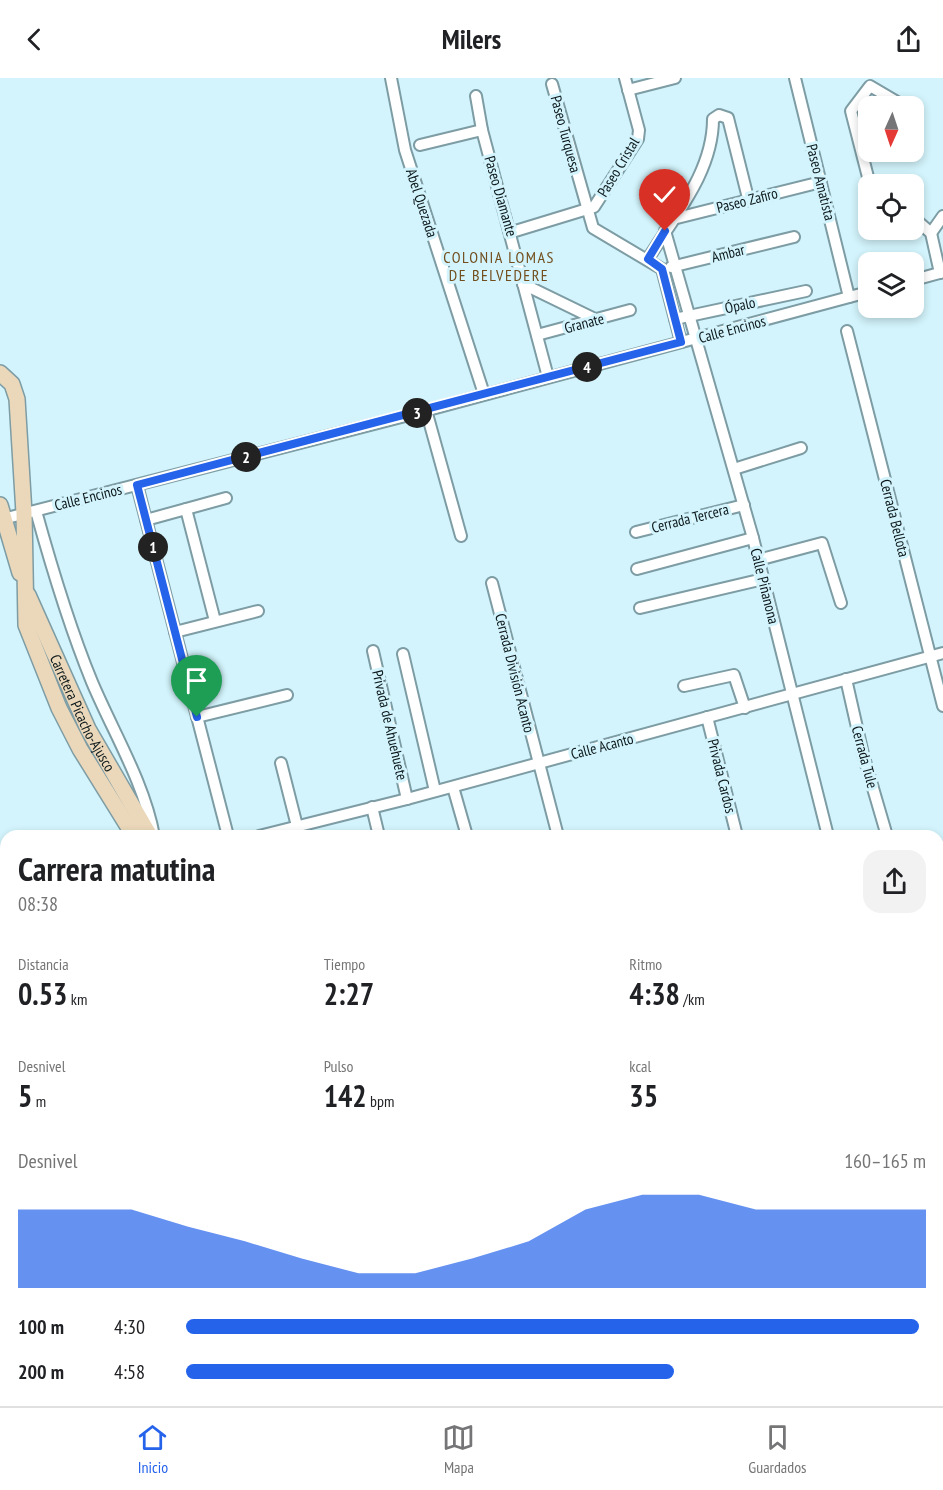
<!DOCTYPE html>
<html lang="es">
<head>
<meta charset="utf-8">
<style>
	:root { --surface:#fff; --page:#f2f2f2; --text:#202124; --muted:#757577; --line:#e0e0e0; --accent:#2563eb }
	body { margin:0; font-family:"PT Sans Narrow",sans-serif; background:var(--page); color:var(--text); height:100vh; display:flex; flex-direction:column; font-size:22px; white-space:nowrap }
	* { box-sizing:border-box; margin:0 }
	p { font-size:20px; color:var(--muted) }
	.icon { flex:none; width:33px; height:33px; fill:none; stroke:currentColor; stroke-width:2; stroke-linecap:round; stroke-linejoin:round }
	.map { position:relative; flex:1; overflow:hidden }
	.sheet { position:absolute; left:0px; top:752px; width:944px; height:578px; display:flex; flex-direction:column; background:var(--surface); border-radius:18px 18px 0 0; box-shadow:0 3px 9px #0003 }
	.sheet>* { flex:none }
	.needle { width:39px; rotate:183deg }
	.controls { position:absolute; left:858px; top:18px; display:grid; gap:12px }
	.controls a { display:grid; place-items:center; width:66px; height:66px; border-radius:12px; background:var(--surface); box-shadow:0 3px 9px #0003; font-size:30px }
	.pin { position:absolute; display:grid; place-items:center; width:51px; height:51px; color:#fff; margin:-62px -26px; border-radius:50% 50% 50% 0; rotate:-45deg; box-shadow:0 0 6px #0007 }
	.pin .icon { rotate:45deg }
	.km { position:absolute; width:30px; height:30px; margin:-15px; border-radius:50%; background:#222; color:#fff; font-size:16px; line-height:30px; text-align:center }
	.round { display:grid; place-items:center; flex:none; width:63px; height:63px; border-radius:18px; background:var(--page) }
	.summary { display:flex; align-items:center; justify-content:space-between; height:102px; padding:0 18px }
	h1 { font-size:33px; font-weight:700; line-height:45px }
	.metrics { display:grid; grid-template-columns:repeat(3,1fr); gap:9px; height:102px; padding:6px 18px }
	.metrics div { display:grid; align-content:center }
	.metrics b { font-size:30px; font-weight:700 }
	.metrics small { font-size:16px; font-weight:400 }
	.metrics p { font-size:16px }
	.chart { height:168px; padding:12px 18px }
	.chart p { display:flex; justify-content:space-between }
	.chart svg { width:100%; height:108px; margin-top:6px; fill:var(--accent); opacity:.7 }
	ul { padding:0 18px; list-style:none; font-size:20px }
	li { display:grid; grid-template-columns:96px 72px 1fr; align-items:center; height:45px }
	li i { height:15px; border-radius:8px; background:var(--accent) }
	header { display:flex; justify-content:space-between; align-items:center; height:78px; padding:0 18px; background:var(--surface); font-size:27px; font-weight:700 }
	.tabs { display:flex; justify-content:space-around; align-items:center; height:84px; border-top:2px solid var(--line); background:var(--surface); font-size:16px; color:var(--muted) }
	.tabs a { display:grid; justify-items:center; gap:3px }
	.tabs .active { color:var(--accent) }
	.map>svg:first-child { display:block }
</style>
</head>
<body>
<header><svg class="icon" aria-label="back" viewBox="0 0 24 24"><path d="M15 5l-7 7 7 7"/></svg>Milers<svg class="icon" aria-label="share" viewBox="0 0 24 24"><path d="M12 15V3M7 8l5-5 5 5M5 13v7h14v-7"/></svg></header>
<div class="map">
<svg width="943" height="1328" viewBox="0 0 943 1328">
	<rect width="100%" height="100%" fill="#d3f4fc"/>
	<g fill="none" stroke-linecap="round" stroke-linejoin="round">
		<defs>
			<g id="minor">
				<polyline points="391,0 405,72 484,316"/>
				<polyline points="795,0 849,219"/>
				<polyline points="552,6 593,150 662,191 681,264"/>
				<polyline points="628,12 675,0"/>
				<polyline points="476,18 482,52 548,299"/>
				<polyline points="420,67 482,52"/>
				<polyline points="874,106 869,103 851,33 870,8 904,28"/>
				<polyline points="914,140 931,155 940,195"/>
				<polyline points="673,141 821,104"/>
				<polyline points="665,153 753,460 828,758"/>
				<polyline points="512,154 594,129 638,61 639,52 625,0"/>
				<polyline points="931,155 943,138"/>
				<path d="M 648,181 C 675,137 713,94 713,41 L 719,37 L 728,40 L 748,120"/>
				<polyline points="671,189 794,159"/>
				<polyline points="914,202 943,194"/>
				<polyline points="523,206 597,242"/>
				<polyline points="675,241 806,213"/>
				<polyline points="847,253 943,628"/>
				<polyline points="537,257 630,232"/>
				<polyline points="426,332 461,458"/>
				<polyline points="734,391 801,370"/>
				<polyline points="137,407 228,758"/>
				<polyline points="186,431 226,420"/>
				<path d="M 36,433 C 52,491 69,548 92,604 C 113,654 144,704 154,758"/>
				<polyline points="3,441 417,335 868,214"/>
				<polyline points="146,442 186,431 215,543"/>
				<polyline points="636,454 744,427"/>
				<polyline points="758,482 822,465 841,525"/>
				<polyline points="637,491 753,460"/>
				<polyline points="492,505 558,758"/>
				<polyline points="640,530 763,501"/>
				<polyline points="175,554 258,533"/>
				<polyline points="373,573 407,721"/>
				<polyline points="403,576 435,713"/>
				<polyline points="846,601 863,676 887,758"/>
				<polyline points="684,608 734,597 745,630"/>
				<polyline points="197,639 287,617"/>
				<polyline points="707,639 737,758"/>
				<polyline points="281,685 297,748"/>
				<polyline points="453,709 467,758"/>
				<polyline points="372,729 379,758"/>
				<polyline points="259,758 407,721 943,575"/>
				<polyline points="0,826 6,824"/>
				<polyline points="938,859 941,870"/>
				<polyline points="0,983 1,985"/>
				<polyline points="938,1023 943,1017"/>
				<polyline points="938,1122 943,1124"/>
				<polyline points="0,1169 6,1190"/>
				<polyline points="938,1185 943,1180"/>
				<polyline points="938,1196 943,1198"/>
				<polyline points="0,1219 6,1218"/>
				<polyline points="0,1280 6,1279"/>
				<polyline points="0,1309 5,1328"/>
				<polyline points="72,1323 74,1328"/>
				<polyline points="157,1323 159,1328"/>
				<polyline points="234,1323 235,1328"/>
				<polyline points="354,1323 355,1328"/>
				<polyline points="522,1323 524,1328"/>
				<polyline points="846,1323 851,1328"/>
				<polyline points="390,1328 394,1323"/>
				<polyline points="631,1328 636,1323"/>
				<polyline points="793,1328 798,1323"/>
			</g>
			<g id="secondary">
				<polyline points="0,295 12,306 17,321 24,435 26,547 59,630 80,671 134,758"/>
				<polyline points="0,427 20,495"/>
				<path id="s1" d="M 28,517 L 88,651 L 150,758"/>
				<polyline points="484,1323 487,1328"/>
				<polyline points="503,1323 506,1328"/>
			</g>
		</defs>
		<use href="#minor" stroke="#7d9ca4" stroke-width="14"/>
		<use href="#secondary" stroke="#7d9ca4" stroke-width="18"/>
		<use href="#minor" stroke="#fff" stroke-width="10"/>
		<use href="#secondary" stroke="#ebd8ba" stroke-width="15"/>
	</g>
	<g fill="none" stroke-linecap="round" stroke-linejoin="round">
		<defs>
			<polyline id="route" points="197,639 137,407 681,264 662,191 648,181 665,153"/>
		</defs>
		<use href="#route" stroke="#fff" stroke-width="12"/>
		<use href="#route" stroke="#2563eb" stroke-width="8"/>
	</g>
	<g text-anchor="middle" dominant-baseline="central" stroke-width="6" stroke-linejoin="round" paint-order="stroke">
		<g font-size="15" fill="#0c181b" stroke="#d3f4fc">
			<text transform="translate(566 56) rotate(75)">Paseo Turquesa</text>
			<text transform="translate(618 89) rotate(-59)">Paseo Cristal</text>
			<text transform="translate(821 104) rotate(76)">Paseo Amatista</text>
			<text transform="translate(501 118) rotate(74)">Paseo Diamante</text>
			<text transform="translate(747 122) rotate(-14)">Paseo Zafiro</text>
			<text transform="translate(422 125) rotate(72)">Abel Quezada</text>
			<text transform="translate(728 175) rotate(-14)">Ambar</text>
			<text transform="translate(740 227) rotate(-12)">Ópalo</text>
			<text transform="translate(584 245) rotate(-15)">Granate</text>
			<text transform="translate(732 251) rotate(-15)">Calle Encinos</text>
			<text transform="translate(88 419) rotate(-14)">Calle Encinos</text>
			<text transform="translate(690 440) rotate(-14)">Cerrada Tercera</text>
			<text transform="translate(895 440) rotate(76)">Cerrada Bellota</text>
			<text transform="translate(765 508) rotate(76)">Calle Piñanona</text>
			<text transform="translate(515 595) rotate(76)">Cerrada División Acanto</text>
			<text stroke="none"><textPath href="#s1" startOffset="130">Carretera Picacho-Ajusco</textPath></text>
			<text transform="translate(390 647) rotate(77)">Privada de Ahuehuete</text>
			<text transform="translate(602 668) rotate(-15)">Calle Acanto</text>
			<text transform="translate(865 679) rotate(75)">Cerrada Tule</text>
			<text transform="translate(722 698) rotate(76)">Privada Cardos</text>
		</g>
		<g font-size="16" letter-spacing="1.5" fill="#724e1e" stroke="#d3f4fc">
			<text x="499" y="179">COLONIA LOMAS<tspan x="499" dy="18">DE BELVEDERE</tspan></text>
		</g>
	</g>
</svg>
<div class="controls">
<a><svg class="needle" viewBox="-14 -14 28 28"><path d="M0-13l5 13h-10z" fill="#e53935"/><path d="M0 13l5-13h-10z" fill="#757577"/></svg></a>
<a><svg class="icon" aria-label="locate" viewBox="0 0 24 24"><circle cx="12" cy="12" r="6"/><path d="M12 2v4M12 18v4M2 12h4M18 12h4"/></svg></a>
<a><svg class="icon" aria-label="layers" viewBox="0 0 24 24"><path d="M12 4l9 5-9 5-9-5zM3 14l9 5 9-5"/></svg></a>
</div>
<div class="pin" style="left:197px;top:639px;background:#1e9e55"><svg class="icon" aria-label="arrive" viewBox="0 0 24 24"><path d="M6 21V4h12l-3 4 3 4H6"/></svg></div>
<div class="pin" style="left:665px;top:153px;background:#d93025"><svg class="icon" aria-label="check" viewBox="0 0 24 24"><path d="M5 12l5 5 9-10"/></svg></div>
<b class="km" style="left:153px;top:469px">1</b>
<b class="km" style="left:246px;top:379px">2</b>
<b class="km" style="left:417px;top:335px">3</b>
<b class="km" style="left:587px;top:289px">4</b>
<section class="sheet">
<div class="summary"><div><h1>Carrera matutina</h1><p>08:38</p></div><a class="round"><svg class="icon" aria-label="share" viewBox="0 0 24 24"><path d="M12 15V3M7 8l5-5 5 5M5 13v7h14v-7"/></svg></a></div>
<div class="metrics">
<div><p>Distancia</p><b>0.53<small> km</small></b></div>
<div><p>Tiempo</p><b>2:27</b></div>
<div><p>Ritmo</p><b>4:38<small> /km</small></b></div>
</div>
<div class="metrics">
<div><p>Desnivel</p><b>5<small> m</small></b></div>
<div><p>Pulso</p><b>142<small> bpm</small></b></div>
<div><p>kcal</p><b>35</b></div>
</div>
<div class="chart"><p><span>Desnivel</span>160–165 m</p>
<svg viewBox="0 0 160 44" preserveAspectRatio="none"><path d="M0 44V12L10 12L20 12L30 19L40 25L50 32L60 38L70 38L80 32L90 25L100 12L110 6L120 6L130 12L140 12L150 12L160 12V44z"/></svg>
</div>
<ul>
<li><b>100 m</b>4:30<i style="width:99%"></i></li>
<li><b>200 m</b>4:58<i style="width:66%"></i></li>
</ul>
</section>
</div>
<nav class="tabs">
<a class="active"><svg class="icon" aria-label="home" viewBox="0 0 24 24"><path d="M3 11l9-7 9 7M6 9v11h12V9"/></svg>Inicio</a>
<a><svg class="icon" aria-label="map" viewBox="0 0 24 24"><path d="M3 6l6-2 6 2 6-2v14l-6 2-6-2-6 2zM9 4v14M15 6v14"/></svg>Mapa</a>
<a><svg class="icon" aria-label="saved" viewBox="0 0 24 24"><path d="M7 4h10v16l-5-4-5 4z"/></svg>Guardados</a>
</nav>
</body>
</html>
